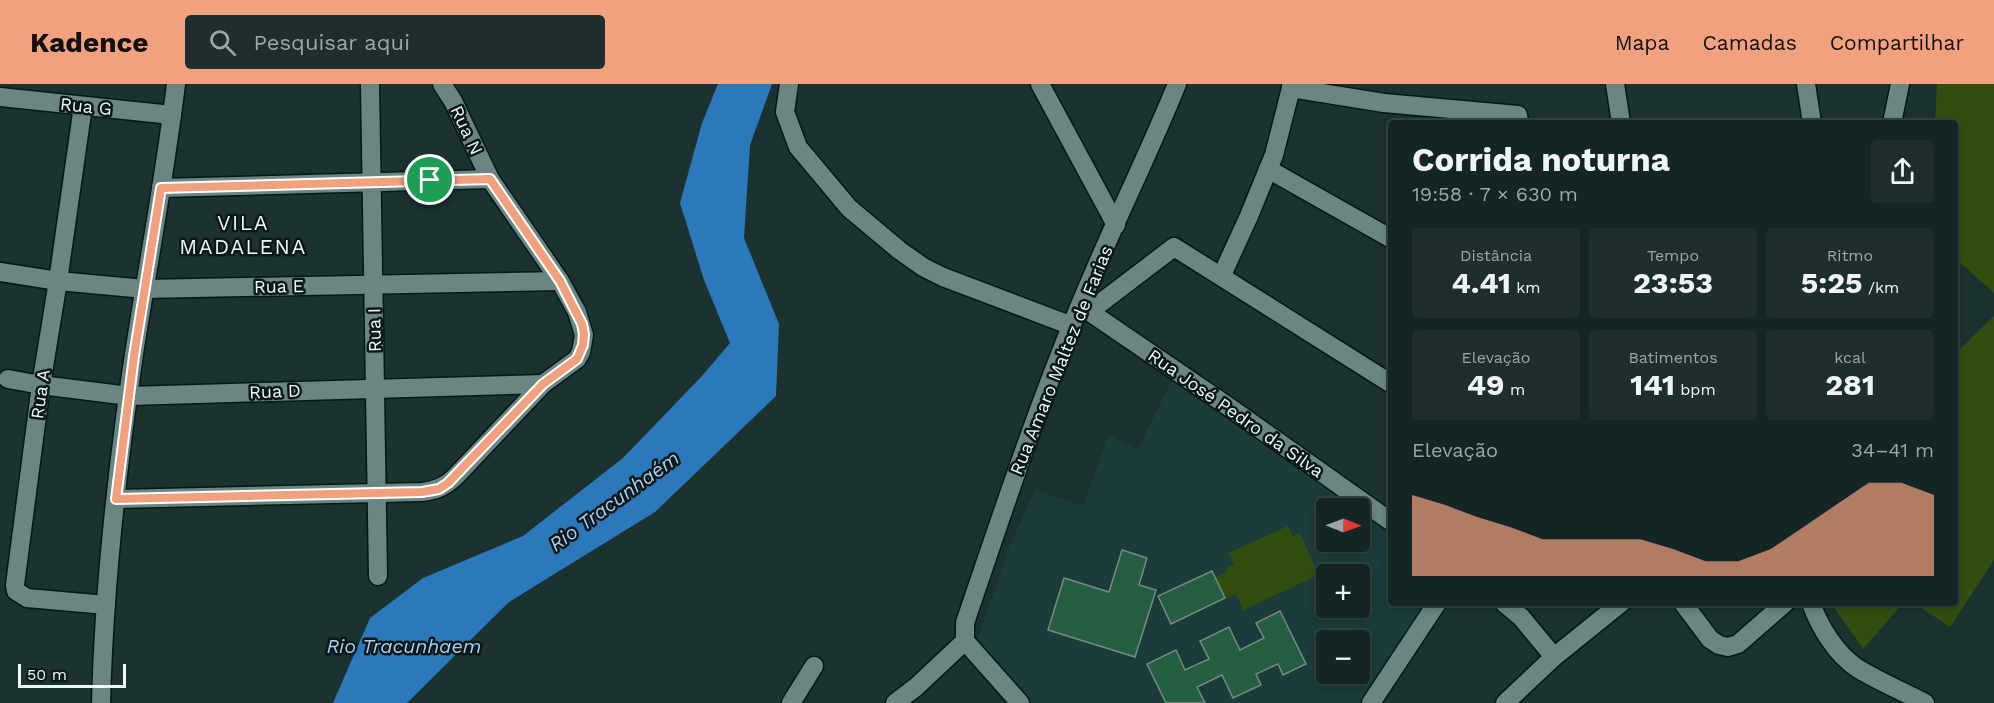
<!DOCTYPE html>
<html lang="pt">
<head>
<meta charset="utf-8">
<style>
	:root { --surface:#142624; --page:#1d2e2c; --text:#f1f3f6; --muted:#9da5a6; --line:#334341; --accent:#f2a17e }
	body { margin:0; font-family:"Work Sans",sans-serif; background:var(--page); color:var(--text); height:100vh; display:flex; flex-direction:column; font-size:22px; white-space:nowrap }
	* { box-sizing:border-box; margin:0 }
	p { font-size:20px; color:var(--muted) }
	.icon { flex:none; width:33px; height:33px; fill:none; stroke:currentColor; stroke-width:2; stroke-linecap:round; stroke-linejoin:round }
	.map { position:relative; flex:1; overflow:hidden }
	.details { position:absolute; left:1388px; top:36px; width:570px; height:486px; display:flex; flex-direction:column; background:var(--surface); border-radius:6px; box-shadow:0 3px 9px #0003,0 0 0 2px var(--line) }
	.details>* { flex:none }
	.needle { width:39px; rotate:91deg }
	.tools { position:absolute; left:1316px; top:414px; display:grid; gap:12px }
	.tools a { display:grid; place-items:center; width:54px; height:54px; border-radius:6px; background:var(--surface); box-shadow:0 3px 9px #0003,0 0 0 2px var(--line); font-size:30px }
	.scale { position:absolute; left:18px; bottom:15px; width:108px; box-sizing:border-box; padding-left:6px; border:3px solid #eaf8f6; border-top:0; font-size:16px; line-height:21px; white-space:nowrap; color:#eaf8f6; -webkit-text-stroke:4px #0d1717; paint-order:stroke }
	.pin { position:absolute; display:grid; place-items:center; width:51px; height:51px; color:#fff; margin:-26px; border:3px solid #fff; border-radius:50%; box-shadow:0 2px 6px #0007 }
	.round { display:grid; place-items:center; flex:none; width:63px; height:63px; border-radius:6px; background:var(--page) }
	.headline { display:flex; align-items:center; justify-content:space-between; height:102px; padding:0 24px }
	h1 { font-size:33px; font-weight:700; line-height:45px }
	.metrics { display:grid; grid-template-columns:repeat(3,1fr); gap:9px; height:102px; padding:6px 24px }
	.metrics div { display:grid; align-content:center; border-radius:6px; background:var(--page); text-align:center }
	.metrics b { font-size:30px; font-weight:700 }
	.metrics small { font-size:16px; font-weight:400 }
	.metrics p { font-size:16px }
	.chart { height:168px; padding:12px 24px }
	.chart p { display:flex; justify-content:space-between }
	.chart svg { width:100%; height:108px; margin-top:6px; fill:var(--accent); opacity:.7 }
	header { display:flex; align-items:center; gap:36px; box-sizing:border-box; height:84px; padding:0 30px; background:var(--accent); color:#111 }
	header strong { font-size:28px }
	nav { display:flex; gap:33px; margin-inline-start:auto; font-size:21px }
	.search { width:420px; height:54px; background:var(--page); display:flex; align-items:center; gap:15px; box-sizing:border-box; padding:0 21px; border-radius:6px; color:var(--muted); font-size:22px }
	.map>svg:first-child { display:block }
</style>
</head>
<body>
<header>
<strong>Kadence</strong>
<div class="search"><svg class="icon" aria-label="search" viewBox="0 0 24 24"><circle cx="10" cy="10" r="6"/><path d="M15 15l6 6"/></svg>Pesquisar aqui</div>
<nav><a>Mapa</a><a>Camadas</a><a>Compartilhar</a></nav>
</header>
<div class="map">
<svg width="1994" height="619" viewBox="0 0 1994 619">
	<rect width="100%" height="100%" fill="#1b3230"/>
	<path fill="#1b3c3a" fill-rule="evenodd" d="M 1172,296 L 1355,424 L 1326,424 L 1326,458 L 1359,458 L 1359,427 L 1390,449 L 1390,519 L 1426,519 L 1360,619 L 1033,619 L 977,555 L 1014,452 L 1035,406 L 1083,422 L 1109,351 L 1138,365 ZM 1326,490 L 1359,490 L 1359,524 L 1326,524 ZM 1326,556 L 1359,556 L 1359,590 L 1326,590 Z"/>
	<g fill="#314e0f">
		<polygon points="1937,0 1994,0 1994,209 1955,174 1954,39 1935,39"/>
		<polygon points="1994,232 1994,476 1950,543 1914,519 1954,519 1955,270"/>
		<polygon points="1288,442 1293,452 1300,449 1319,491 1243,526 1236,510 1171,540 1158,512 1212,487 1216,493 1227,488 1226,484 1234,480 1228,469"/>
		<polygon points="1831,519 1903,519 1863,565"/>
	</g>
	<polygon fill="#2b79bb" points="718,0 772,0 750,61 744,154 779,240 776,312 655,428 509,518 407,619 333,619 370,534 423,494 523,452 623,374 702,292 730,259 704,196 680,119 702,39"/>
	<g fill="#245e43" stroke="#768b7f" stroke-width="1.5">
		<polygon points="1122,466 1147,474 1139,501 1156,506 1135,573 1048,546 1064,494 1109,508"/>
		<polygon points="1212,487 1225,514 1171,540 1158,512"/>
		<polygon points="1280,527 1306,580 1283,591 1278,580 1256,590 1261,601 1233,614 1222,591 1197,603 1205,619 1166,619 1147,580 1176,566 1185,586 1209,575 1200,557 1229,543 1240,566 1264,554 1256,539"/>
	</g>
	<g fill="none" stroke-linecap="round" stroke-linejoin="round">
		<defs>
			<g id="minor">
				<polyline points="370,0 378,492"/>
				<polyline points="789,0 785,28 798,63 849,124 899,166 923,183 943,193 1072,242"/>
				<polyline points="1040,0 1116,141"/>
				<polyline points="1615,0 1621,39"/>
				<polyline points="1806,0 1812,39"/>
				<polyline points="1291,4 1384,19 1518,31 1519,39"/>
				<polyline points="0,13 172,31"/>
				<polyline points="83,22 58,197 41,301 15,501 16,507 27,514 106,521"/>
				<polyline points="1892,39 1900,0"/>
				<polyline points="1268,85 1390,154"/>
				<polyline points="161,104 490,95"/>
				<polyline points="0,188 58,197 145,205 560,197"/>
				<polyline points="1222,191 1249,132 1274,71 1292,0"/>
				<polyline points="1081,222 1229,323 1390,437"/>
				<polyline points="1090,227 1174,163 1390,299"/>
				<polyline points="8,295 41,301 129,312 543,300"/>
				<path d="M 116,415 L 422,408 C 437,406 446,402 456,392 L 543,300 L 577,275 L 581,268 L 584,251 L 577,228 L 560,197 L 490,95 L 453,17 L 442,0"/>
				<polyline points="1504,519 1521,533 1554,573"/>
				<polyline points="1683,519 1710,555 1719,561 1728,563 1738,560 1785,519"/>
				<path d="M 1811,519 C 1819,542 1836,570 1857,584 C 1878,597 1902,607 1925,619"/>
				<path d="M 965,557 L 965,539 C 1005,421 1044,302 1094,188 C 1121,125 1151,64 1177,0"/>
				<polyline points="965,557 1020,619"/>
				<path d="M 101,619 C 104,503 117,385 134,270 C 148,180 165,91 176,0"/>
				<polyline points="791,619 814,582"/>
				<polyline points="895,619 916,603 965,557"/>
				<polyline points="1371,619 1437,519"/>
				<polyline points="1505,619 1554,573 1621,519"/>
			</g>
		</defs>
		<use href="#minor" stroke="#031918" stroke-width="21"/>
		<use href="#minor" stroke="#6b8582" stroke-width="18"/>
	</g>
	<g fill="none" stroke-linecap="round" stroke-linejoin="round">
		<defs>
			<polygon id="route" points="490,95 560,197 582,240 584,250 583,261 577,275 543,300 448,399 439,405 422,408 116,415 134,272 161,104"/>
		</defs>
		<use href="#route" stroke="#fff" stroke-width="12"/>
		<use href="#route" stroke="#f2a17e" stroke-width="8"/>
	</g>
	<g text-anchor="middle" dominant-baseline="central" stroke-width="5" stroke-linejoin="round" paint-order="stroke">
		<g font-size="18" fill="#eaf8f6" stroke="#0d1717">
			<text transform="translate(86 22) rotate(6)">Rua G</text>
			<text transform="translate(467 46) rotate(65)">Rua N</text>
			<text transform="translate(279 202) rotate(-1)">Rua E</text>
			<text transform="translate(374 246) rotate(-91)">Rua I</text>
			<text transform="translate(1061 276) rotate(-68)">Rua Amaro Maltez de Farias</text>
			<text transform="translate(275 307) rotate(-2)">Rua D</text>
			<text transform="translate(40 310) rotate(-82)">Rua A</text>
			<text transform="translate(1236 329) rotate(35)">Rua José Pedro da Silva</text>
		</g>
		<g font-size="20" font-style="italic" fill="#a9cdf0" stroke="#0d1717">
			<text transform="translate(614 417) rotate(-36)">Rio Tracunhaém</text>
			<text x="404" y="562">Rio Tracunhaem</text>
		</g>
		<g font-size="21" letter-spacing="1.5" fill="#eaf8f6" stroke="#0d1717">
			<text x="243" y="138">VILA<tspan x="243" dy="24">MADALENA</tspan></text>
		</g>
	</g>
</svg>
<div class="tools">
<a><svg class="needle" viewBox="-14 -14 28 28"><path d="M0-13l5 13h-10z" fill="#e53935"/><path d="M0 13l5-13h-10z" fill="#9da5a6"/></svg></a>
<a>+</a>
<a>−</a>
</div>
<div class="scale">50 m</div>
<div class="pin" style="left:430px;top:96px;background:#1e9e55"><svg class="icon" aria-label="arrive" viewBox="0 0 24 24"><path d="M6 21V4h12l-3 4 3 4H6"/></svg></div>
<section class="details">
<div class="headline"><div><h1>Corrida noturna</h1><p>19:58 · 7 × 630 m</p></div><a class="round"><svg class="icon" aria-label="share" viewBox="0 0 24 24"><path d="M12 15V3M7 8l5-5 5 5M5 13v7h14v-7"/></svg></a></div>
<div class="metrics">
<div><p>Distância</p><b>4.41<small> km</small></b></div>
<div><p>Tempo</p><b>23:53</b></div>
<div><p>Ritmo</p><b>5:25<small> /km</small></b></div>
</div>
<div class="metrics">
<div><p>Elevação</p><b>49<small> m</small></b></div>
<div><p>Batimentos</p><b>141<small> bpm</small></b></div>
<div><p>kcal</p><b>281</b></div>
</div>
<div class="chart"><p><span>Elevação</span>34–41 m</p>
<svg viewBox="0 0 160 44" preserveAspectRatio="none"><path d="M0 44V11L10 15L20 20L30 24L40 29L50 29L60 29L70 29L80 33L90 38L100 38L110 33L120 24L130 15L140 6L150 6L160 11V44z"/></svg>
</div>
</section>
</div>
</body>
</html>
